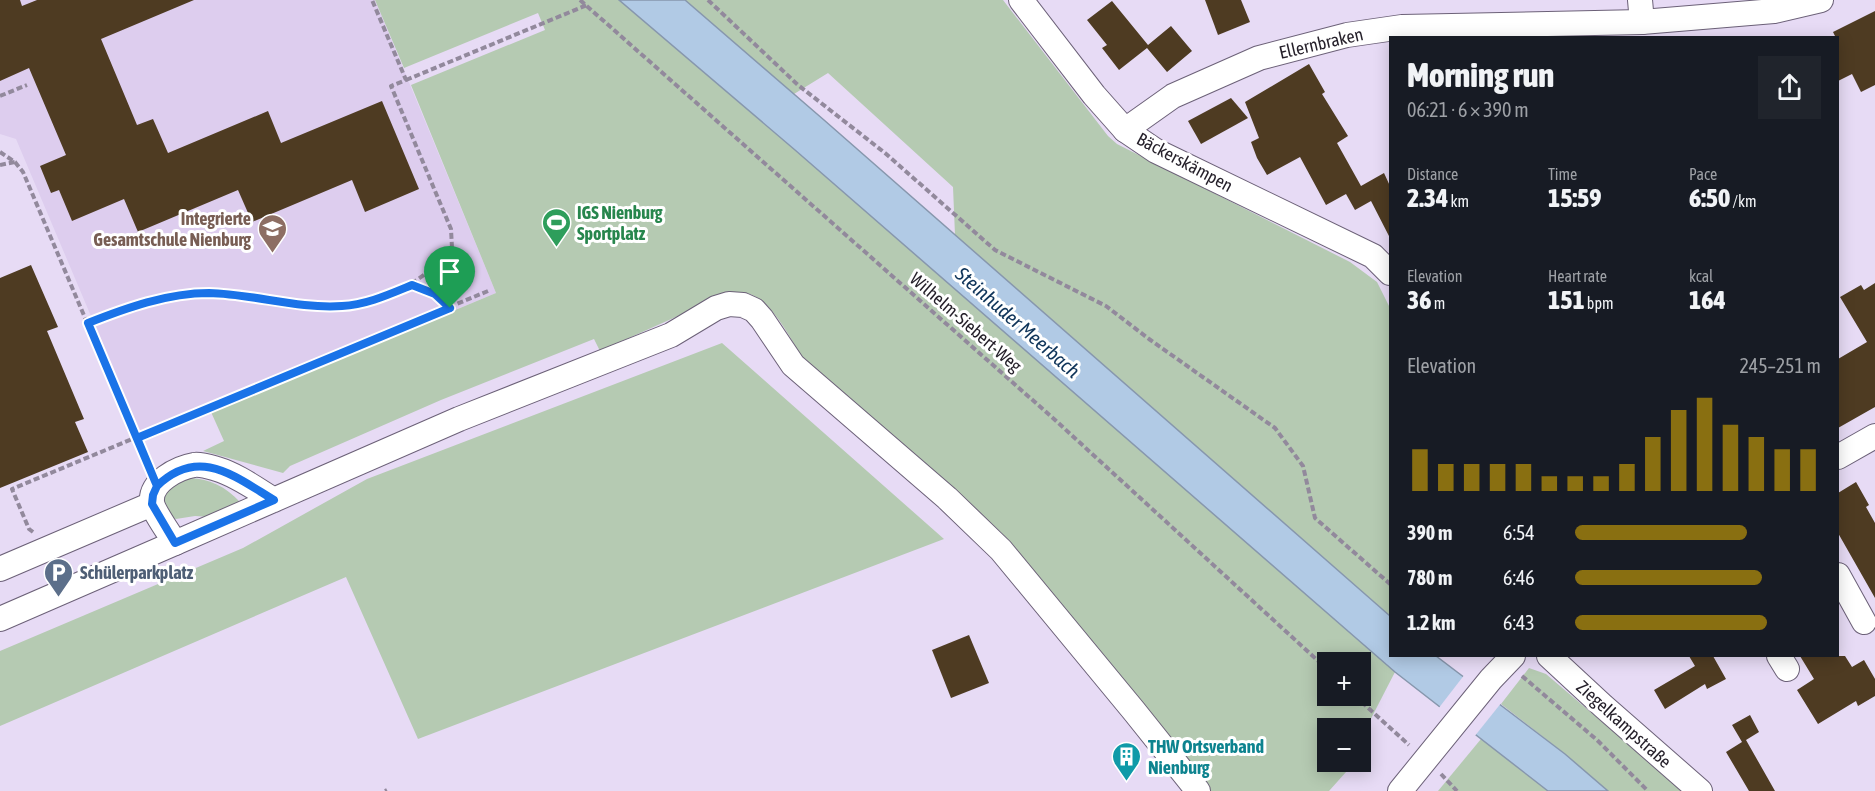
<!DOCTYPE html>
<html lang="en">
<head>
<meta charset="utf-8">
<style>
	:root { --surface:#171b24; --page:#20242c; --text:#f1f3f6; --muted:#9ea1a6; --accent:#896f11 }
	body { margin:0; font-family:"Asap Condensed",sans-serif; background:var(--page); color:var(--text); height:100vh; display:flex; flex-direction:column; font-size:22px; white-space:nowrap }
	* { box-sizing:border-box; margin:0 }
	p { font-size:20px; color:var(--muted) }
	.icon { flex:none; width:33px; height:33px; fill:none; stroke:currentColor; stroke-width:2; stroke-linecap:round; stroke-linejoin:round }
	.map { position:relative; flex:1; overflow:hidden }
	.drawer { position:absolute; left:1389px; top:36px; width:450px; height:621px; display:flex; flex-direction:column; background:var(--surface); border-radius:0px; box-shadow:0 3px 15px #0003 }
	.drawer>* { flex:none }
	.buttons { position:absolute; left:1317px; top:652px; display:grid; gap:12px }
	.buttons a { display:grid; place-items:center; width:54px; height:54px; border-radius:0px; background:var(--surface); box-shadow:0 3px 15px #0003; font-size:30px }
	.pin { position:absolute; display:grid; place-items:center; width:51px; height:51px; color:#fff; margin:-62px -26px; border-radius:50% 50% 50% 0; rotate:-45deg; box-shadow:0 0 6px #0007 }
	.pin .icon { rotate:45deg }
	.round { display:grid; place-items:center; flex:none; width:63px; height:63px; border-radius:0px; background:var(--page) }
	.head { display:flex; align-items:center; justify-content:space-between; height:102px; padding:0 18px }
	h1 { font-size:33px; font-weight:800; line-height:45px }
	.metrics { display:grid; grid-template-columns:repeat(3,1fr); gap:9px; height:102px; padding:6px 18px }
	.metrics div { display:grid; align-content:center }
	.metrics b { font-size:26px; font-weight:800 }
	.metrics small { font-size:16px; font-weight:400 }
	.metrics p { font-size:16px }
	.chart { height:168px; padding:12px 18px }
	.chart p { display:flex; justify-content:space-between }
	.chart svg { width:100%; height:108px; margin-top:6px; stroke:var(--accent); stroke-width:6 }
	ul { padding:0 18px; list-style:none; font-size:20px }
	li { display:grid; grid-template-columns:96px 72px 1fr; align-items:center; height:45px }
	li i { height:15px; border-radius:8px; background:var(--accent) }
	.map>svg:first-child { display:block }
</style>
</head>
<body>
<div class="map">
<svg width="1875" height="791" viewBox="0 0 1875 791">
	<rect width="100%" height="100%" fill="#e7dbf5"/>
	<polygon fill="#ddcdee" points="0,0 375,0 496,293 143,439 16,139 0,134"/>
	<g fill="#b5cab2" fill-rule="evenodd">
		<path d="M 375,0 L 619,0 L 795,150 L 1395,672 L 1362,736 L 1371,745 L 1361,757 L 1360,729 L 1328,729 L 1328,762 L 1355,762 L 1329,791 L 1205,791 L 1141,708 L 804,363 C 794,343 770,297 746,293 C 740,292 732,294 727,294 L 600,351 L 594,339 L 441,400 L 290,466 L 283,473 L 203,451 L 224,441 L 211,412 L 496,293 L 411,85 L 545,30 L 538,13 L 404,68 ZM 1328,663 L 1360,663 L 1360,696 L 1328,696 Z"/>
		<polygon points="685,0 1003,0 1108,136 1117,144 1350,262 1377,282 1390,308 1390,616 955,235 953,187 828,73 794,94"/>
		<polygon points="722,343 944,539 418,739 346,577 0,726 0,651 243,548 367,479"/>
		<path d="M 189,478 C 209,478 226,487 240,502 L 210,517 L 195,516 L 176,519 L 170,517 L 164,509 L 164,492 L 175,482 Z"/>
		<polygon points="1529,668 1546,674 1683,791 1608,791 1565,754 1501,704"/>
		<polygon points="1481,739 1548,791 1438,791"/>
	</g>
	<polygon fill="#b1cae5" stroke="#8797ad" stroke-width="1.5" points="619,0 685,0 824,120 1390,616 1390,656 1436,656 1565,754 1608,791 1548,791 1395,672 795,150"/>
	<polygon fill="#e7dbf5" points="1465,674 1502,702 1474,737 1438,709"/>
	<g fill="#4e3b22">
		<polygon points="0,0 20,0 22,6 37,0 194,0 101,39 137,125 153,119 168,153 268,111 281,143 382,101 419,189 365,212 352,180 252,222 238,190 138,232 124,199 72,221 59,190 51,193 40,166 66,155 29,68 0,81"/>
		<polygon points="1205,0 1241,0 1250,22 1218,35"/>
		<polygon points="1112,1 1148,45 1171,26 1192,51 1167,72 1147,48 1119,70 1102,48 1107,45 1087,20"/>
		<polygon points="1875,11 1875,85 1861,92 1852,74 1838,81 1838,38 1836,38 1833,32"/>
		<polygon points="1309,64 1325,92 1322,94 1348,136 1337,143 1361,186 1384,173 1390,186 1390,238 1371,201 1355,210 1346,194 1326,205 1300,157 1267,175 1257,158 1251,142 1259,138 1245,102"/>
		<polygon points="1231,98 1248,118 1201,144 1188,121"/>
		<polygon points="31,265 58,327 47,331 84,419 75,422 88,452 0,488 0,278"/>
		<polygon points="1875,283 1875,407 1838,428 1838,359 1867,342 1840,297 1861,285 1864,290"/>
		<polygon points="1856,482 1869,505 1866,507 1875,523 1875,598 1838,533 1838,493"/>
		<polygon points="969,635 989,683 951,698 932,650"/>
		<polygon points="1689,656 1713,656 1726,679 1707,689 1705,684 1665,709 1654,690 1695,666"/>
		<polygon points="1800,656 1845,656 1852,667 1864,660 1875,679 1875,696 1858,706 1856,701 1818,724 1797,690 1814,679"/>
		<polygon points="1750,715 1759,732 1746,740 1775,791 1749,791 1726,752 1742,742 1732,725"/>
	</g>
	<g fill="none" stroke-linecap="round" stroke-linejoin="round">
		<defs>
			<g id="minor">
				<polyline points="1021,0 1094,95 1125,130 1156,151 1373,256 1390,273"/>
				<polyline points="1640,0 1642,22"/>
				<polyline points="1125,130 1173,96 1259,58 1347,35 1402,27 1642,22 1774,11 1821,0"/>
				<polyline points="1838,457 1875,436"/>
				<path d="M 274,500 C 256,489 237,475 217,469 C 210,467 201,464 194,465 C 177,468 150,482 152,502 C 153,511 170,534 175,543 L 459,419 L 671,335 L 716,308 L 729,304 L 743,305 L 754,310 L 762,319 L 793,365 L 947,498 L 1001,550 L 1134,711 L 1198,791"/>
				<polyline points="0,569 152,504"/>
				<polyline points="1838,575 1864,622"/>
				<polyline points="0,619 175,543"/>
				<polyline points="1549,656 1603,706 1700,791"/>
				<polyline points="1779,656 1787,669"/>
				<polyline points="1400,791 1491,679 1513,656"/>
			</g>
		</defs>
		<use href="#minor" stroke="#6c6178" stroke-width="26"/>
		<g stroke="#92899c" stroke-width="4" stroke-dasharray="6 3" stroke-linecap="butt">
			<polyline points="580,0 1054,419 1328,670"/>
			<polyline points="708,0 798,85 885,153 995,250 1106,306 1149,339 1275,428 1303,466 1315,518 1390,584"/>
			<polyline points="406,80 587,5"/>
			<polyline points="0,96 27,85"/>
			<polyline points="0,152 15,162 23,172 148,466"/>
			<polyline points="0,165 15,162"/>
			<polyline points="413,285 435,294 449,307"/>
			<path d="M 88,323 C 126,308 165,294 207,293 C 241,293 273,302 306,306 C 363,311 416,292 452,248 L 451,229 L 391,86 L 406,80 L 372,0"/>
			<polyline points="33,532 29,529 12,489 488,291"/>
			<polyline points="1522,676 1597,740 1648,791"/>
			<polyline points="1355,696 1409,745"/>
			<polyline points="1441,774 1457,791"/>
			<polyline points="385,791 387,790"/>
		</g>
		<use href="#minor" stroke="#fff" stroke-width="24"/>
	</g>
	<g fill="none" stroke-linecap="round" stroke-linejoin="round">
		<defs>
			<path id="route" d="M 450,308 L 435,294 L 412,285 C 390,294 366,305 342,306 C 297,309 254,294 209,293 C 167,293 126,308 88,323 L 157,486 L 153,495 L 152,504 L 175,543 L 274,500 C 234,476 199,446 157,486 L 137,438 L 450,308"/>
		</defs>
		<use href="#route" stroke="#fff" stroke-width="12"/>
		<use href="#route" stroke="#1a73e8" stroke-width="8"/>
	</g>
	<defs>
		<symbol id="stadium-pin" viewBox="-11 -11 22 30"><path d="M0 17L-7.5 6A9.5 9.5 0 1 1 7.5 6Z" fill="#2e9e5b" stroke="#fff"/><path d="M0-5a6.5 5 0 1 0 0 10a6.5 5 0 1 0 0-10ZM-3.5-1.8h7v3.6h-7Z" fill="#fff"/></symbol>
		<symbol id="school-pin" viewBox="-11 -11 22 30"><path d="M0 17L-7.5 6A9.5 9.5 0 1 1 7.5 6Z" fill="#8d6e63" stroke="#fff"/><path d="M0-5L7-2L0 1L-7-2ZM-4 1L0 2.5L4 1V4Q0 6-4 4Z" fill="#fff"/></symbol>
		<symbol id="parking-pin" viewBox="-11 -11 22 30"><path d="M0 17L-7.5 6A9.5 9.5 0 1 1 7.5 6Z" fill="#5c6f8a" stroke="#fff"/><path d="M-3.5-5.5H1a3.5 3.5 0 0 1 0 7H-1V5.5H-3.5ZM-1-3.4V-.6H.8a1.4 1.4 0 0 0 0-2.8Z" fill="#fff"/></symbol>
		<symbol id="building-pin" viewBox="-11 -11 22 30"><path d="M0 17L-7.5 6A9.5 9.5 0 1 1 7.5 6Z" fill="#0f9aa8" stroke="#fff"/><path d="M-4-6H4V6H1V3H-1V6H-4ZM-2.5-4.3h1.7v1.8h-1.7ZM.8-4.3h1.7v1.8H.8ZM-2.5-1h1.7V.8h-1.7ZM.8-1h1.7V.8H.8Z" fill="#fff"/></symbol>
	</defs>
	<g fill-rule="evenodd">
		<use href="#stadium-pin" x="540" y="206" width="33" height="45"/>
		<use href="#school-pin" x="256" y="212" width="33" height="45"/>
		<use href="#parking-pin" x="42" y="556" width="33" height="45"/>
		<use href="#building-pin" x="1110" y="740" width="33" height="45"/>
	</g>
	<g text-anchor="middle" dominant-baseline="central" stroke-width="6" stroke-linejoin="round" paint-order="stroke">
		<g font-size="18" fill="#241f29" stroke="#fff">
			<text transform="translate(1321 43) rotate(-13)">Ellernbraken</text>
			<text transform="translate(1185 162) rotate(28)">Bäckerskämpen</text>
			<text transform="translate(966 322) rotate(41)">Wilhelm-Siebert-Weg</text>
			<text transform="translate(1624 724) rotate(42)">Ziegelkampstraße</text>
		</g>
		<g font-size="18" font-weight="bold" fill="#27864d" stroke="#fff" text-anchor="start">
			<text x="577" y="212">IGS Nienburg<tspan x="577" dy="21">Sportplatz</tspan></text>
		</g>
		<g font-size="18" font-weight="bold" fill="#785e54" stroke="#fff" text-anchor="end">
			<text x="251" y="218">Integrierte<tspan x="251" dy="21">Gesamtschule Nienburg</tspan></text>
		</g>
		<g font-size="18" font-weight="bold" fill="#4e5e75" stroke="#fff" text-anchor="start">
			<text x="80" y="572">Schülerparkplatz</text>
		</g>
		<g font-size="18" font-weight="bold" fill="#0d838f" stroke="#fff" text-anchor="start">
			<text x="1148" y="746">THW Ortsverband<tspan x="1148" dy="21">Nienburg</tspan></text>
		</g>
		<g font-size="20" font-style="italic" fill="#10355a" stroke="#fff">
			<text transform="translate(1018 322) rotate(41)">Steinhuder Meerbach</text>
		</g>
	</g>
</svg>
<div class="buttons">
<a>+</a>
<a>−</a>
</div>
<div class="pin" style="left:450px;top:308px;background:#1e9e55"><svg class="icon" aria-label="arrive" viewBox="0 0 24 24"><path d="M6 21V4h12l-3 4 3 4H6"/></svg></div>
<section class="drawer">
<div class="head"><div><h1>Morning run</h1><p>06:21 · 6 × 390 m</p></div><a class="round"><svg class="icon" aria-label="share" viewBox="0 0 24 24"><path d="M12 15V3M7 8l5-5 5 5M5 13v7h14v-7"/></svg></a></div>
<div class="metrics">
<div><p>Distance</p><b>2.34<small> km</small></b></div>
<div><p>Time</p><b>15:59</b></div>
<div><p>Pace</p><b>6:50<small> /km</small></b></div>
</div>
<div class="metrics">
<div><p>Elevation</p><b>36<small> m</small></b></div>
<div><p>Heart rate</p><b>151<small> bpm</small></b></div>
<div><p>kcal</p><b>164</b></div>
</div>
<div class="chart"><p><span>Elevation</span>245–251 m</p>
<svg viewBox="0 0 160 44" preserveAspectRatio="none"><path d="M5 44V27M15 44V33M25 44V33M35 44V33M45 44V33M55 44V38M65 44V38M75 44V38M85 44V33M95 44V22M105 44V11M115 44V6M125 44V17M135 44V22M145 44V27M155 44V27"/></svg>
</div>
<ul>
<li><b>390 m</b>6:54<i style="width:70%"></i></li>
<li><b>780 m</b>6:46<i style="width:76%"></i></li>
<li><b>1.2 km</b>6:43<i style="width:78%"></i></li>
</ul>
</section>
</div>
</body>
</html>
